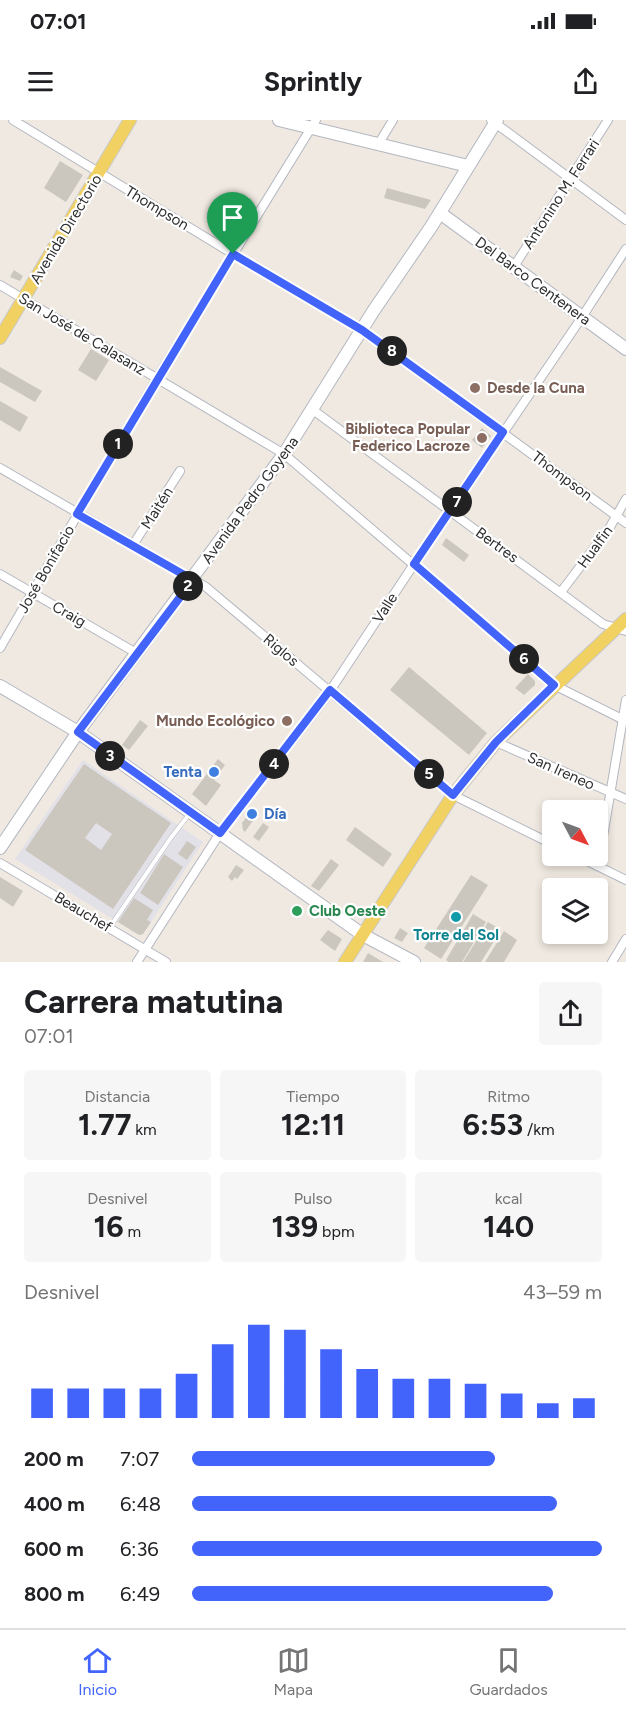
<!DOCTYPE html>
<html lang="es">
<head>
<meta charset="utf-8">
<style>
	:root { --surface:#fff; --page:#f6f6f6; --text:#202124; --muted:#757577; --line:#e0e0e0; --accent:#4264fb }
	body { margin:0; font-family:Figtree,sans-serif; background:var(--page); color:var(--text); height:100vh; display:flex; flex-direction:column; font-size:22px; white-space:nowrap }
	* { box-sizing:border-box; margin:0 }
	p { font-size:20px; color:var(--muted) }
	.icon { flex:none; width:33px; height:33px; fill:none; stroke:currentColor; stroke-width:2; stroke-linecap:round; stroke-linejoin:round }
	.map { position:relative; height:842px; overflow:hidden }
	.side { display:flex; flex-direction:column; background:var(--surface); flex:1 }
	.side>* { flex:none }
	.needle { width:39px; rotate:131deg }
	.controls { position:absolute; left:542px; top:680px; display:grid; gap:12px }
	.controls a { display:grid; place-items:center; width:66px; height:66px; border-radius:6px; background:var(--surface); box-shadow:0 3px 9px #0003; font-size:30px }
	.pin { position:absolute; display:grid; place-items:center; width:51px; height:51px; color:#fff; margin:-62px -26px; border-radius:50% 50% 50% 0; rotate:-45deg; box-shadow:0 0 6px #0007 }
	.pin .icon { rotate:45deg }
	.km { position:absolute; width:30px; height:30px; margin:-15px; border-radius:50%; background:#222; color:#fff; font-size:16px; line-height:30px; text-align:center }
	.round { display:grid; place-items:center; flex:none; width:63px; height:63px; border-radius:6px; background:var(--page) }
	.headline { display:flex; align-items:center; justify-content:space-between; height:102px; padding:0 24px }
	h1 { font-size:33px; font-weight:700; line-height:45px }
	.figures { display:grid; grid-template-columns:repeat(3,1fr); gap:9px; height:102px; padding:6px 24px }
	.figures div { display:grid; align-content:center; border-radius:6px; background:var(--page); text-align:center }
	.figures b { font-size:30px; font-weight:700 }
	.figures small { font-size:16px; font-weight:400 }
	.figures p { font-size:16px }
	.chart { height:168px; padding:12px 24px }
	.chart p { display:flex; justify-content:space-between }
	.chart svg { width:100%; height:108px; margin-top:6px; stroke:var(--accent); stroke-width:6 }
	ul { padding:0 24px; list-style:none; font-size:20px }
	li { display:grid; grid-template-columns:96px 72px 1fr; align-items:center; height:45px }
	li i { height:15px; border-radius:8px; background:var(--accent) }
	.status { display:flex; justify-content:space-between; align-items:center; height:42px; padding:0 30px; background:var(--surface); direction:ltr }
	.status svg { height:16px; fill:currentColor }
	header { display:flex; justify-content:space-between; align-items:center; height:78px; padding:0 24px; background:var(--surface); font-size:27px; font-weight:700 }
	.dock { display:flex; justify-content:space-around; align-items:center; height:84px; border-top:2px solid var(--line); background:var(--surface); font-size:16px; color:var(--muted) }
	.dock a { display:grid; justify-items:center; gap:3px }
	.dock .selected { color:var(--accent) }
	.map>svg:first-child { display:block }
</style>
</head>
<body>
<div class="status"><b>07:01</b><svg viewBox="0 0 49 12"><path d="M0 12V9h3v3zM5 12V6h3v6zM10 12V3h3v9zM15 12V0h3v12zM26 1h20v11H26zM47 4h2v5h-2z"/></svg></div>
<header><svg class="icon" aria-label="menu" viewBox="0 0 24 24"><path d="M4 6h16M4 12h16M4 18h16"/></svg>Sprintly<svg class="icon" aria-label="share" viewBox="0 0 24 24"><path d="M12 15V3M7 8l5-5 5 5M5 13v7h14v-7"/></svg></header>
<div class="map">
<svg width="626" height="842" viewBox="0 0 626 842">
	<rect width="100%" height="100%" fill="#efe9e1"/>
	<polygon fill="#e3e1e8" points="83,640 203,722 143,814 139,815 15,739"/>
	<g fill="#cbc7bf" fill-rule="evenodd">
		<polygon points="60,41 83,55 66,82 44,68"/>
		<polygon points="387,68 431,80 425,89 384,78"/>
		<polygon points="14,150 23,156 20,161 10,157"/>
		<polygon points="91,229 109,240 96,261 78,250"/>
		<polygon points="0,247 42,271 35,282 0,262"/>
		<polygon points="0,281 28,297 20,312 0,300"/>
		<polygon points="482,308 491,316 482,328 472,320"/>
		<polygon points="446,418 469,435 464,442 442,425"/>
		<polygon points="409,547 487,613 469,635 390,570"/>
		<polygon points="528,554 535,561 535,565 524,575 515,568"/>
		<polygon points="140,600 148,606 129,630 122,625"/>
		<polygon points="218,639 225,645 214,660 221,665 206,686 192,674"/>
		<path d="M 84,644 L 171,703 L 113,789 L 25,730 ZM 96,703 L 112,714 L 101,730 L 85,718 Z"/>
		<polygon points="248,695 254,699 245,712 243,710 242,703"/>
		<polygon points="263,703 269,707 259,721 253,717"/>
		<polygon points="355,707 392,734 383,747 346,720"/>
		<polygon points="187,721 196,727 187,740 178,734"/>
		<polygon points="164,734 183,747 158,785 140,773"/>
		<polygon points="331,739 339,745 319,771 311,766"/>
		<polygon points="236,745 244,750 237,759 235,757 232,761 228,757"/>
		<polygon points="471,755 488,765 441,839 424,828"/>
		<polygon points="0,757 23,771 13,787 0,778"/>
		<polygon points="134,778 153,790 147,800 151,802 143,814 139,815 118,802"/>
		<polygon points="473,794 486,802 462,842 449,842 446,840"/>
		<polygon points="488,802 501,810 481,842 463,842"/>
		<polygon points="400,808 408,813 402,822 394,818"/>
		<polygon points="328,810 342,819 335,831 320,820"/>
		<polygon points="504,811 517,820 504,842 485,842"/>
		<polygon points="368,833 383,842 363,842"/>
	</g>
	<g fill="none" stroke-linecap="round" stroke-linejoin="round">
		<defs>
			<polyline id="lane" points="110,807 170,719 190,693"/>
			<g id="street">
				<polyline points="13,0 233,134 362,210 626,403"/>
				<polyline points="491,0 626,100"/>
				<polyline points="379,23 393,0"/>
				<polyline points="513,148 608,0"/>
				<polyline points="0,165 284,334 554,565 626,601"/>
				<polyline points="313,290 603,504 626,511"/>
				<polyline points="0,348 206,467 453,675 552,724"/>
				<polyline points="133,425 180,351"/>
				<polyline points="0,454 138,534"/>
				<polyline points="561,472 610,407 626,379"/>
				<polyline points="0,528 157,258 316,0"/>
				<polyline points="496,622 626,679"/>
				<polyline points="575,735 626,760"/>
				<polyline points="0,743 166,842"/>
				<polyline points="598,746 626,580"/>
				<polyline points="137,842 220,713 324,580 414,444 582,197 626,129"/>
				<polyline points="612,842 626,819"/>
			</g>
			<g id="secondary">
				<polyline points="279,0 468,46"/>
				<polyline points="440,93 626,229"/>
				<polyline points="0,566 78,612 363,815 414,842"/>
				<polyline points="0,728 78,612 284,334 374,190 431,107 497,0"/>
			</g>
			<g id="primary">
				<polyline points="0,218 130,0"/>
				<polyline points="345,842 453,675 496,622 626,499"/>
			</g>
		</defs>
		<use href="#lane" stroke="#b4b7c1" stroke-width="5"/>
		<use href="#street" stroke="#b4b7c1" stroke-width="10"/>
		<use href="#secondary" stroke="#b4b7c1" stroke-width="14"/>
		<use href="#primary" stroke="#c9c9c9" stroke-width="14"/>
		<use href="#lane" stroke="#fff" stroke-width="4"/>
		<use href="#street" stroke="#fff" stroke-width="8"/>
		<use href="#secondary" stroke="#fff" stroke-width="12"/>
		<use href="#primary" stroke="#f2d163" stroke-width="12"/>
	</g>
	<g fill="none" stroke-linecap="round" stroke-linejoin="round">
		<defs>
			<polygon id="route" points="233,134 362,210 503,312 414,444 554,565 496,622 453,675 330,570 220,713 78,612 193,460 77,394"/>
		</defs>
		<use href="#route" stroke="#fff" stroke-width="12"/>
		<use href="#route" stroke="#4264fb" stroke-width="8"/>
	</g>
	<g fill="#8d6e63" stroke="#fff" stroke-width="2">
		<circle cx="475" cy="268" r="6"/>
		<circle cx="482" cy="318" r="6"/>
		<circle cx="287" cy="601" r="6"/>
	</g>
	<g fill="#3f7fe0" stroke="#fff" stroke-width="2">
		<circle cx="214" cy="652" r="6"/>
		<circle cx="252" cy="694" r="6"/>
	</g>
	<circle fill="#2e9e5b" stroke="#fff" stroke-width="2" cx="297" cy="791" r="6"/>
	<circle fill="#0f9aa8" stroke="#fff" stroke-width="2" cx="456" cy="797" r="6"/>
	<g text-anchor="middle" dominant-baseline="central" stroke-width="4.5" stroke-linejoin="round" paint-order="stroke">
		<g font-size="15" fill="#2e2e2e" stroke="#fff">
			<text transform="translate(561 74) rotate(-57)">Antonino M. Ferrari</text>
			<text transform="translate(157 88) rotate(31)">Thompson</text>
			<text transform="translate(66 109) rotate(-59)">Avenida Directorio</text>
			<text transform="translate(533 161) rotate(36)">Del Barco Centenera</text>
			<text transform="translate(82 214) rotate(31)">San José de Calasanz</text>
			<text transform="translate(562 356) rotate(37)">Thompson</text>
			<text transform="translate(250 380) rotate(-54)">Avenida Pedro Goyena</text>
			<text transform="translate(157 388) rotate(-58)">Maitén</text>
			<text transform="translate(497 425) rotate(36)">Bertres</text>
			<text transform="translate(595 427) rotate(-54)">Hualfin</text>
			<text transform="translate(46 449) rotate(-60)">José Bonifacio</text>
			<text transform="translate(385 488) rotate(-57)">Valle</text>
			<text transform="translate(69 494) rotate(30)">Craig</text>
			<text transform="translate(281 530) rotate(40)">Riglos</text>
			<text transform="translate(561 651) rotate(24)">San Ireneo</text>
			<text transform="translate(83 792) rotate(31)">Beauchef</text>
		</g>
		<g font-size="15" font-weight="bold" fill="#785e54" stroke="#fff" text-anchor="end">
			<text x="487" y="268" text-anchor="start">Desde la Cuna</text>
			<text x="470" y="309">Biblioteca Popular<tspan x="470" dy="17">Federico Lacroze</tspan></text>
			<text x="275" y="601">Mundo Ecológico</text>
		</g>
		<g font-size="15" font-weight="bold" fill="#366cbe" stroke="#fff" text-anchor="end">
			<text x="202" y="652">Tenta</text>
			<text x="264" y="694" text-anchor="start">Día</text>
		</g>
		<g font-size="15" font-weight="bold" fill="#27864d" stroke="#fff" text-anchor="start">
			<text x="309" y="791">Club Oeste</text>
		</g>
		<g font-size="15" font-weight="bold" fill="#0d838f" stroke="#fff">
			<text x="456" y="815">Torre del Sol</text>
		</g>
	</g>
</svg>
<div class="controls">
<a><svg class="needle" viewBox="-14 -14 28 28"><path d="M0-13l5 13h-10z" fill="#e53935"/><path d="M0 13l5-13h-10z" fill="#757577"/></svg></a>
<a><svg class="icon" aria-label="layers" viewBox="0 0 24 24"><path d="M12 4l9 5-9 5-9-5zM3 14l9 5 9-5"/></svg></a>
</div>
<div class="pin" style="left:233px;top:134px;background:#1e9e55"><svg class="icon" aria-label="arrive" viewBox="0 0 24 24"><path d="M6 21V4h12l-3 4 3 4H6"/></svg></div>
<b class="km" style="left:118px;top:324px">1</b>
<b class="km" style="left:188px;top:466px">2</b>
<b class="km" style="left:110px;top:636px">3</b>
<b class="km" style="left:274px;top:644px">4</b>
<b class="km" style="left:429px;top:654px">5</b>
<b class="km" style="left:524px;top:539px">6</b>
<b class="km" style="left:457px;top:382px">7</b>
<b class="km" style="left:392px;top:231px">8</b>
</div>
<section class="side">
<div class="headline"><div><h1>Carrera matutina</h1><p>07:01</p></div><a class="round"><svg class="icon" aria-label="share" viewBox="0 0 24 24"><path d="M12 15V3M7 8l5-5 5 5M5 13v7h14v-7"/></svg></a></div>
<div class="figures">
<div><p>Distancia</p><b>1.77<small> km</small></b></div>
<div><p>Tiempo</p><b>12:11</b></div>
<div><p>Ritmo</p><b>6:53<small> /km</small></b></div>
</div>
<div class="figures">
<div><p>Desnivel</p><b>16<small> m</small></b></div>
<div><p>Pulso</p><b>139<small> bpm</small></b></div>
<div><p>kcal</p><b>140</b></div>
</div>
<div class="chart"><p><span>Desnivel</span>43–59 m</p>
<svg viewBox="0 0 160 44" preserveAspectRatio="none"><path d="M5 44V32M15 44V32M25 44V32M35 44V32M45 44V26M55 44V14M65 44V6M75 44V8M85 44V16M95 44V24M105 44V28M115 44V28M125 44V30M135 44V34M145 44V38M155 44V36"/></svg>
</div>
<ul>
<li><b>200 m</b>7:07<i style="width:74%"></i></li>
<li><b>400 m</b>6:48<i style="width:89%"></i></li>
<li><b>600 m</b>6:36<i style="width:100%"></i></li>
<li><b>800 m</b>6:49<i style="width:88%"></i></li>
</ul>
</section>
<nav class="dock">
<a class="selected"><svg class="icon" aria-label="home" viewBox="0 0 24 24"><path d="M3 11l9-7 9 7M6 9v11h12V9"/></svg>Inicio</a>
<a><svg class="icon" aria-label="map" viewBox="0 0 24 24"><path d="M3 6l6-2 6 2 6-2v14l-6 2-6-2-6 2zM9 4v14M15 6v14"/></svg>Mapa</a>
<a><svg class="icon" aria-label="saved" viewBox="0 0 24 24"><path d="M7 4h10v16l-5-4-5 4z"/></svg>Guardados</a>
</nav>
</body>
</html>
